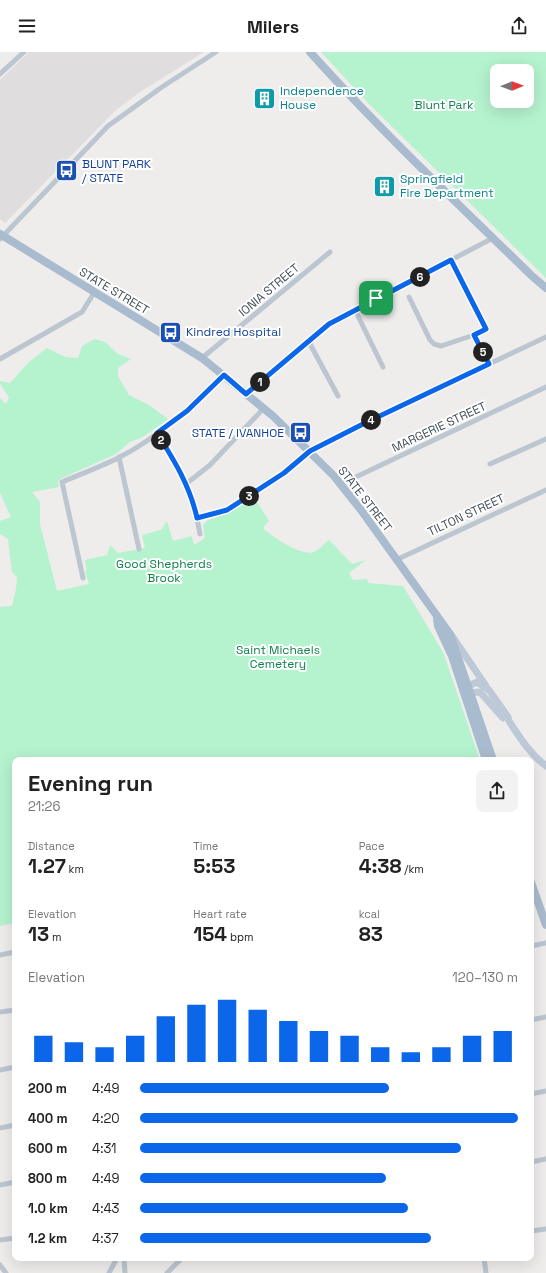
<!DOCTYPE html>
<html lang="en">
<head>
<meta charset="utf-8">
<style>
	:root { --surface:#fff; --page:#f2f2f2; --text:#222; --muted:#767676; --accent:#0b66ea }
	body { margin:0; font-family:"Space Grotesk",sans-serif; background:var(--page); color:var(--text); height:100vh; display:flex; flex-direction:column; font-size:15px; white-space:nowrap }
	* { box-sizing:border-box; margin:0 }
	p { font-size:13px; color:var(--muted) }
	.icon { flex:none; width:22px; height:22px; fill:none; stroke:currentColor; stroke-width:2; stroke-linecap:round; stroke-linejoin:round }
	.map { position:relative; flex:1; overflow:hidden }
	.details { position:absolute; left:12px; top:705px; width:522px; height:504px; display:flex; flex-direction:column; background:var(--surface); border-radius:8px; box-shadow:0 4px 16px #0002 }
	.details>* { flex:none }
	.needle { width:26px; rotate:89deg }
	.fabs { position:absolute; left:490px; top:12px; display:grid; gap:8px }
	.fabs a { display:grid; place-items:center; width:44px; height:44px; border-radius:8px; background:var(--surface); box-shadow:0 4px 16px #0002; font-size:20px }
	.pin { position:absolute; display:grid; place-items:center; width:34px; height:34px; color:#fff; margin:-17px; border-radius:8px; box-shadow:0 2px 6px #0006 }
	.km { position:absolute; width:20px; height:20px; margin:-10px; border-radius:50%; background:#222; color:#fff; font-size:11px; line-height:20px; text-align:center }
	.round { display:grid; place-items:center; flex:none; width:42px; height:42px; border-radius:8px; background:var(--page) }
	.headline { display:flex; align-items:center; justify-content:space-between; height:68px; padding:0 16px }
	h1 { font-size:22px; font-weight:800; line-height:30px }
	.figures { display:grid; grid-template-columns:repeat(3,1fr); gap:6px; height:68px; padding:4px 16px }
	.figures div { display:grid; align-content:center }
	.figures b { font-size:20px; font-weight:800 }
	.figures small { font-size:11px; font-weight:400 }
	.figures p { font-size:11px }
	.chart { height:112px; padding:8px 16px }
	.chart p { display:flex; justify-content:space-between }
	.chart svg { width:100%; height:72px; margin-top:4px; stroke:var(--accent); stroke-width:6 }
	ul { padding:0 16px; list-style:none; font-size:13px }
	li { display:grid; grid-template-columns:64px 48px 1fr; align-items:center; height:30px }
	li i { height:10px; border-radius:5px; background:var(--accent) }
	header { display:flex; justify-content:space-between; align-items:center; height:52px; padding:0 16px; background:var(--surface); font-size:18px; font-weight:800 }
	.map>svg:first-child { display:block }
</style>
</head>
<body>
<header><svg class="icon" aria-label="menu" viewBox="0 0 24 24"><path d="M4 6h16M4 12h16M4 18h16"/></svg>Milers<svg class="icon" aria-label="share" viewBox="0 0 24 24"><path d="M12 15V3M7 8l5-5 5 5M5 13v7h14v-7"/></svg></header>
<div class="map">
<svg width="546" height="1221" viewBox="0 0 546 1221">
	<rect width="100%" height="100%" fill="#efecec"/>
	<polygon fill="#e0ddde" points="29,0 204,0 137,42 115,59 5,171 0,167 0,28"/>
	<g fill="#b5f2ce" fill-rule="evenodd">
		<path d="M 321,0 L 546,0 L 546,226 L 369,52 ZM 497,19 L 527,19 L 527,49 L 497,49 Z"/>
		<path d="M 95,287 L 105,290 L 118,302 L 131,307 L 118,316 L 118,324 L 129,343 L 149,353 L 168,367 L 143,385 L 130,390 L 116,402 L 62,426 L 58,429 L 59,435 L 32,440 L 40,450 L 40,472 L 57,539 L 89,532 L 85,520 L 87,518 L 85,508 L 107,503 L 110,493 L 118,501 L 145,496 L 142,483 L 161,478 L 167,469 L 173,489 L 192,484 L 194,493 L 205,486 L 203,473 L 208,468 L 227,462 L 254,445 L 269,469 L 263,476 C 271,484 302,505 314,500 C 319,498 325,491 329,488 L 352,512 L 366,508 L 349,521 L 353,528 L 367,527 L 368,531 L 403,534 L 443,600 L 480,708 L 15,708 L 15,871 L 0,874 L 0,555 L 12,554 L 16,537 L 17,525 L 12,520 L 8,487 L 0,482 L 0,469 L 11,465 L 0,441 L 0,346 L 6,352 L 9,345 L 0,332 L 0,329 L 10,331 L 29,310 L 47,296 L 65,305 L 78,306 L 82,294 Z"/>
	</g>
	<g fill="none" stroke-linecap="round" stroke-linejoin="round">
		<g stroke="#bbc6d0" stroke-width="5">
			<polyline points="0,22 24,0"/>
			<polyline points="0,187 108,74 162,35 216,0"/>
			<polyline points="451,208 486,277 474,283"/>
			<polyline points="409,245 430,288 434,292 441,294 474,283 489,312"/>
			<polyline points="355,258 383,315"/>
			<polyline points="309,290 338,344"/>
			<polyline points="202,306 330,200"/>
			<polyline points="0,307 82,260 94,241"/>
			<polyline points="246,342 329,272 493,186"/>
			<polyline points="157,381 177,415 193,447 200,482"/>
			<polyline points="119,405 139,497"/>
			<polyline points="490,412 546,387"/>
			<polyline points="186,432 210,413 264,356"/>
			<polyline points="341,432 546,335"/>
			<polyline points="197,466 227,458 284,421 310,399 365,371 546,285"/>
			<polyline points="396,508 546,438"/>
			<path d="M 83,526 L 62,430 C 81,422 100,415 118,406 C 158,386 192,354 224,323"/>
			<polyline points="531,894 546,891"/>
			<polyline points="0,903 15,900"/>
			<polyline points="0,960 15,958"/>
			<polyline points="531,968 546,965"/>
			<polyline points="0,1018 15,1015"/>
			<polyline points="531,1042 546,1039"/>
			<polyline points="0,1076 15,1073"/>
			<polyline points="531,1110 546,1107"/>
			<polyline points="0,1133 15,1130"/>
			<polyline points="531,1179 546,1177"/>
			<polyline points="0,1188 15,1186"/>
			<polyline points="124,1206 125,1221"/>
			<polyline points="484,1206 486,1221"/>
			<polyline points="0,1213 6,1221"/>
			<polyline points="109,1221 117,1206"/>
			<polyline points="167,1221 182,1206"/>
		</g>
		<g stroke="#bdc9d7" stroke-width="7">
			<polyline points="452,584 486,634"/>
			<path d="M 464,636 L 477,630 L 489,638 L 508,665 L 509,669 C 520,686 530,702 546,714"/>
			<polyline points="466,641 480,640 503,666"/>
		</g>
		<g stroke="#a9bbce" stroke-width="8">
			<path d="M 310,0 C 380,78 457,151 532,224 L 546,236"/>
			<polyline points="0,182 202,306 273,364 334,424 361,458 450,582 493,708"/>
			<polyline points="437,567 438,574 452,604 486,708"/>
			<polyline points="531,830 546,873"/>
		</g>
	</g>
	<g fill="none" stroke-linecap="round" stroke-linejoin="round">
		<defs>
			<path id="route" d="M 451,208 L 486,277 L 474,283 L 489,312 L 365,371 L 310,399 L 284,421 L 227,458 L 197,466 C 190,434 174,408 157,381 L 187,359 L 224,323 L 246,342 L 329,272 Z"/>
		</defs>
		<use href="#route" stroke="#fff" stroke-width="8"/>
		<use href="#route" stroke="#0b66ea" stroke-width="5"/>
	</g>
	<defs>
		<symbol id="building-square" viewBox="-11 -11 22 22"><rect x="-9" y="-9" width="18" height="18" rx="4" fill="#0f9aa8" stroke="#fff"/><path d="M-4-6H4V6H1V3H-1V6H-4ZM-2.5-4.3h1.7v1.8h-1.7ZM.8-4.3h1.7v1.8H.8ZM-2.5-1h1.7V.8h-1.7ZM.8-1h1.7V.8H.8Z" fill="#fff"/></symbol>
		<symbol id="bus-square" viewBox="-11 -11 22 22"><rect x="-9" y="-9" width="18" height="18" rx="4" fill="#1a4fb4" stroke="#fff"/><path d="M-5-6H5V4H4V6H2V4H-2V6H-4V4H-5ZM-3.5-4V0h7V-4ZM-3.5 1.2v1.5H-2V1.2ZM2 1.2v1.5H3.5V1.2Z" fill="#fff"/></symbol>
	</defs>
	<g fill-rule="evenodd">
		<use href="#building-square" x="252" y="34" width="25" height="25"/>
		<use href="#bus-square" x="54" y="106" width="25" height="25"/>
		<use href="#building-square" x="372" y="122" width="25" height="25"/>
		<use href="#bus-square" x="158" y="268" width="25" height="25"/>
		<use href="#bus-square" x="288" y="368" width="25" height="25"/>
	</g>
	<g text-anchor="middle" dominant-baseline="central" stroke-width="4" stroke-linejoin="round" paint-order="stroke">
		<g font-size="12" fill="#0d838f" stroke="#fff" text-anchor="start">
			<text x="280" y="39">Independence<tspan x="280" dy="14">House</tspan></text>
			<text x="400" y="127">Springfield<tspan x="400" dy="14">Fire Department</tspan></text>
		</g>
		<g font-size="12" fill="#0f814b" stroke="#fff">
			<text x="444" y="53">Blunt Park</text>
			<text x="164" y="512">Good Shepherds<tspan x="164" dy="14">Brook</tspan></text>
			<text x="278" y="598">Saint Michaels<tspan x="278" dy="14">Cemetery</tspan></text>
		</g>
		<g font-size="12" fill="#164399" stroke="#fff" text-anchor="start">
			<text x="82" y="112">BLUNT PARK<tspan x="82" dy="14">/ STATE</tspan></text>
			<text x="186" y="280">Kindred Hospital</text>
			<text x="284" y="381" text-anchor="end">STATE / IVANHOE</text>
		</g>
		<g font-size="12" fill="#434f5b" stroke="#fff">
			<text transform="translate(269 238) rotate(-40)">IONIA STREET</text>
			<text transform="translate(114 239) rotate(31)">STATE STREET</text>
			<text transform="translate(439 375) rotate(-25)">MARGERIE STREET</text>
			<text transform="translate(365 447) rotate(52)">STATE STREET</text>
			<text transform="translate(466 463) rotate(-25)">TILTON STREET</text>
		</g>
	</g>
</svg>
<div class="fabs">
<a><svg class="needle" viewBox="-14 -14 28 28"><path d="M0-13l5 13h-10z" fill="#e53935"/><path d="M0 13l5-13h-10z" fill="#767676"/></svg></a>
</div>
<div class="pin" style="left:376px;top:246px;background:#1e9e55"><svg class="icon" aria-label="arrive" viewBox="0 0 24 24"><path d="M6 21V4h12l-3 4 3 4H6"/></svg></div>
<b class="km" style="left:260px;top:330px">1</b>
<b class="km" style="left:161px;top:388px">2</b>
<b class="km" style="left:249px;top:444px">3</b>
<b class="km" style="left:371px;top:368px">4</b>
<b class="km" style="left:483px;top:300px">5</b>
<b class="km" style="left:420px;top:225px">6</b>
<section class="details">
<div class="headline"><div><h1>Evening run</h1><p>21:26</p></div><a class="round"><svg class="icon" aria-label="share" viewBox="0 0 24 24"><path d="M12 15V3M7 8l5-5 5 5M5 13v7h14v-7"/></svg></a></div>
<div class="figures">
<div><p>Distance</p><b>1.27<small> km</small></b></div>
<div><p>Time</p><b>5:53</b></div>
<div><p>Pace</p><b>4:38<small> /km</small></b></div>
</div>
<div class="figures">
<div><p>Elevation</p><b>13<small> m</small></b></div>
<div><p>Heart rate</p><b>154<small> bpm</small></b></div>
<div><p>kcal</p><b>83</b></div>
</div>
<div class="chart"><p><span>Elevation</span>120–130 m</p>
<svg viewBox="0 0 160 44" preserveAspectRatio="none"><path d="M5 44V28M15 44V32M25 44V35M35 44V28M45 44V16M55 44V9M65 44V6M75 44V12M85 44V19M95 44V25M105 44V28M115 44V35M125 44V38M135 44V35M145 44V28M155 44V25"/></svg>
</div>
<ul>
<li><b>200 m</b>4:49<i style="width:66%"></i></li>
<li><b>400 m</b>4:20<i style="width:100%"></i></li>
<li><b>600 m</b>4:31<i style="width:85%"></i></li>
<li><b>800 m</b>4:49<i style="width:65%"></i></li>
<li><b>1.0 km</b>4:43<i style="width:71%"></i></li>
<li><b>1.2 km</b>4:37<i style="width:77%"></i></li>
</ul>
</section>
</div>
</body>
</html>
